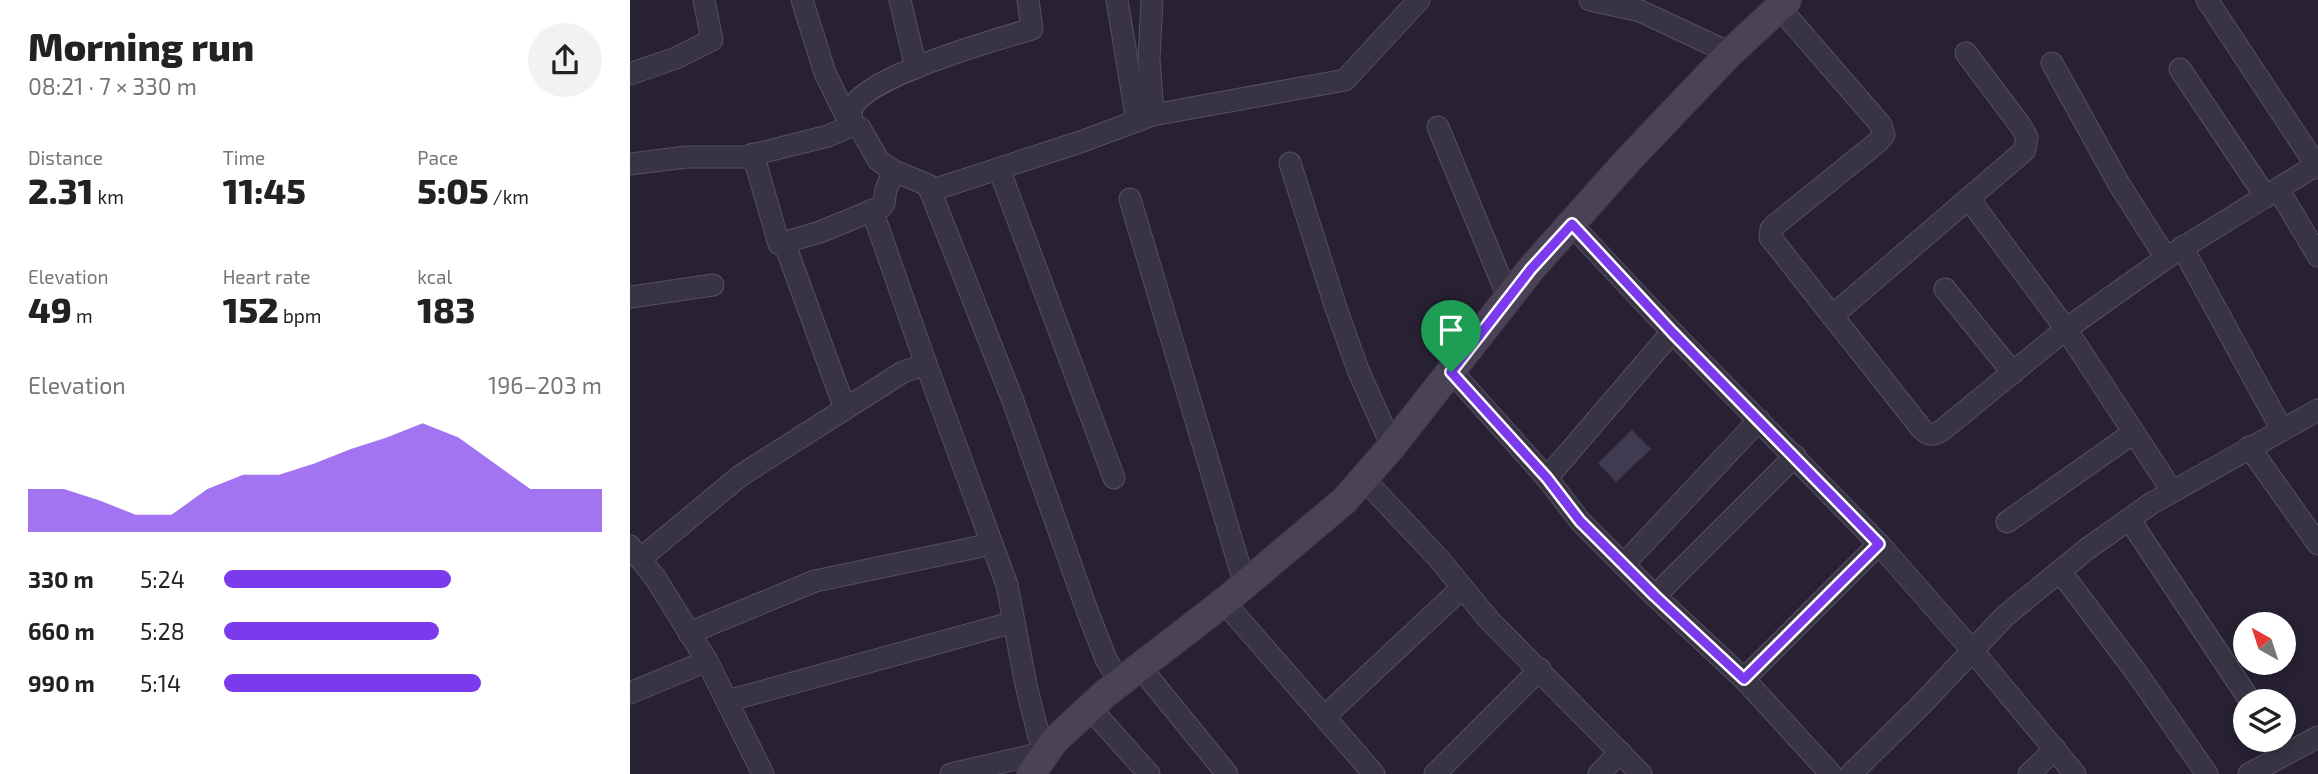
<!DOCTYPE html>
<html lang="en">
<head>
<meta charset="utf-8">
<style>
	:root { --surface:#fff; --page:#f2f2f2; --text:#222; --muted:#767676; --accent:#7c3aed }
	body { margin:0; font-family:"Exo 2",sans-serif; background:var(--page); color:var(--text); height:100vh; display:flex; flex-direction:column; font-size:26px; white-space:nowrap }
	* { box-sizing:border-box; margin:0 }
	p { font-size:23px; color:var(--muted) }
	.icon { flex:none; width:38px; height:38px; fill:none; stroke:currentColor; stroke-width:2; stroke-linecap:round; stroke-linejoin:round }
	.map { position:relative; flex:1; overflow:hidden }
	.drawer { display:flex; flex-direction:column; background:var(--surface); width:630px }
	.drawer>* { flex:none }
	.needle { width:46px; rotate:321deg }
	.tools { position:absolute; left:1603px; top:612px; display:grid; gap:14px }
	.tools a { display:grid; place-items:center; width:63px; height:63px; border-radius:50%; background:var(--surface); box-shadow:0 4px 10px #0003; font-size:35px }
	.pin { position:absolute; display:grid; place-items:center; width:60px; height:60px; color:#fff; margin:-72px -30px; border-radius:50% 50% 50% 0; rotate:-45deg; box-shadow:0 0 7px #0007 }
	.pin .icon { rotate:45deg }
	.round { display:grid; place-items:center; flex:none; width:74px; height:74px; border-radius:37px; background:var(--page) }
	.overview { display:flex; align-items:center; justify-content:space-between; height:119px; padding:0 28px }
	h1 { font-size:38px; font-weight:800; line-height:52px }
	.stats { display:grid; grid-template-columns:repeat(3,1fr); gap:10px; height:119px; padding:7px 28px }
	.stats div { display:grid; align-content:center }
	.stats b { font-size:35px; font-weight:800 }
	.stats small { font-size:19px; font-weight:400 }
	.stats p { font-size:19px }
	.chart { height:196px; padding:14px 28px }
	.chart p { display:flex; justify-content:space-between }
	.chart svg { width:100%; height:126px; margin-top:7px; fill:var(--accent); opacity:.7 }
	ul { padding:0 28px; list-style:none; font-size:23px }
	li { display:grid; grid-template-columns:112px 84px 1fr; align-items:center; height:52px }
	li i { height:18px; border-radius:9px; background:var(--accent) }
	main { display:flex; flex:1; min-height:0 }
	.map>svg:first-child { display:block }
</style>
</head>
<body>
<main>
<section class="drawer">
<div class="overview"><div><h1>Morning run</h1><p>08:21 · 7 × 330 m</p></div><a class="round"><svg class="icon" aria-label="share" viewBox="0 0 24 24"><path d="M12 15V3M7 8l5-5 5 5M5 13v7h14v-7"/></svg></a></div>
<div class="stats">
<div><p>Distance</p><b>2.31<small> km</small></b></div>
<div><p>Time</p><b>11:45</b></div>
<div><p>Pace</p><b>5:05<small> /km</small></b></div>
</div>
<div class="stats">
<div><p>Elevation</p><b>49<small> m</small></b></div>
<div><p>Heart rate</p><b>152<small> bpm</small></b></div>
<div><p>kcal</p><b>183</b></div>
</div>
<div class="chart"><p><span>Elevation</span>196–203 m</p>
<svg viewBox="0 0 160 44" preserveAspectRatio="none"><path d="M0 44V29L10 29L20 33L30 38L40 38L50 29L60 24L70 24L80 20L90 15L100 11L110 6L120 11L130 20L140 29L150 29L160 29V44z"/></svg>
</div>
<ul>
<li><b>330 m</b>5:24<i style="width:60%"></i></li>
<li><b>660 m</b>5:28<i style="width:57%"></i></li>
<li><b>990 m</b>5:14<i style="width:68%"></i></li>
</ul>
</section>
<div class="map">
<svg width="1688" height="774" viewBox="0 0 1688 774">
	<rect width="100%" height="100%" fill="#272133"/>
	<polygon fill="#413b51" points="1002,430 1021,449 986,482 968,463"/>
	<g fill="none" stroke-linecap="round" stroke-linejoin="round">
		<defs>
			<g id="street">
				<polyline points="172,0 195,73 221,126"/>
				<polyline points="270,0 286,68"/>
				<polyline points="487,0 507,121"/>
				<polyline points="522,0 519,58 523,115"/>
				<polyline points="960,0 1010,11 1100,53"/>
				<path d="M 1145,0 L 1149,7 L 1251,125 L 1254,135 L 1249,141 L 1145,225 L 1141,229 L 1140,237 L 1291,428 C 1298,436 1302,436 1311,431 L 1436,329 L 1536,258 L 1688,164"/>
				<polyline points="1577,0 1688,168"/>
				<polyline points="1422,63 1489,184 1536,258"/>
				<polyline points="1550,69 1636,197"/>
				<polyline points="0,74 46,58 82,40 74,0"/>
				<path d="M 221,126 C 221,121 221,114 222,109 C 233,77 368,39 402,29 L 398,0"/>
				<polyline points="808,127 878,297"/>
				<polyline points="123,154 149,244 190,232 251,207 254,204 256,189 264,171"/>
				<polyline points="660,163 706,308 728,370 762,446"/>
				<polyline points="0,164 56,157 114,157 198,136 221,126 230,128 249,161 264,171 298,185 383,401 458,613 476,659 490,683"/>
				<polyline points="369,169 484,478"/>
				<polyline points="1648,189 1688,256"/>
				<polyline points="300,191 453,141 523,115 715,80 789,0"/>
				<polyline points="500,199 615,585"/>
				<polyline points="1339,199 1436,329 1542,491"/>
				<polyline points="242,210 296,364 377,585 396,685 409,737 416,752 321,774"/>
				<polyline points="941,224 1042,332"/>
				<polyline points="154,242 215,409 273,372 296,364"/>
				<polyline points="1552,247 1652,430"/>
				<polyline points="1315,289 1383,373"/>
				<polyline points="0,297 83,285"/>
				<polyline points="1202,316 1395,150 1397,137 1390,125 1336,53"/>
				<polyline points="821,371 917,478 950,521 1025,596 1114,679 1201,774"/>
				<polyline points="1619,447 1688,544"/>
				<polyline points="733,478 809,559 859,620 1011,774"/>
				<polyline points="917,478 1042,332 1249,544 1114,679"/>
				<polyline points="1499,519 1621,702"/>
				<polyline points="1377,522 1503,433"/>
				<polyline points="1249,544 1342,650 1445,774"/>
				<polyline points="0,546 26,579 77,661 133,774"/>
				<polyline points="10,559 110,476 215,409"/>
				<polyline points="993,565 1129,420"/>
				<polyline points="1430,571 1506,672 1577,774"/>
				<polyline points="1025,596 1165,456"/>
				<polyline points="594,602 744,774"/>
				<polyline points="59,633 185,581 362,544"/>
				<polyline points="510,667 597,774"/>
				<polyline points="0,693 77,661"/>
				<polyline points="97,701 384,622"/>
				<polyline points="460,708 519,774"/>
				<polyline points="694,717 832,588"/>
				<polyline points="805,774 910,669"/>
				<polyline points="969,774 990,752"/>
				<polyline points="1221,774 1292,704 1375,616 1457,549 1522,503 1688,410"/>
				<polyline points="1399,774 1425,749"/>
				<polyline points="1619,774 1688,737"/>
			</g>
			<polyline id="secondary" points="401,774 424,741 476,693 594,602 715,500 762,446 901,269 999,159 1100,53 1157,0"/>
		</defs>
		<use href="#street" stroke="#554f5f" stroke-width="23"/>
		<use href="#secondary" stroke="#403b4b" stroke-width="30"/>
		<use href="#street" stroke="#393444" stroke-width="21"/>
		<use href="#secondary" stroke="#4a4357" stroke-width="28"/>
	</g>
	<g fill="none" stroke-linecap="round" stroke-linejoin="round">
		<defs>
			<polygon id="route" points="942,224 1042,332 1249,544 1114,679 1025,596 950,521 917,478 821,372 901,269"/>
		</defs>
		<use href="#route" stroke="#fff" stroke-width="14"/>
		<use href="#route" stroke="#7c3aed" stroke-width="9"/>
	</g>
</svg>
<div class="tools">
<a><svg class="needle" viewBox="-14 -14 28 28"><path d="M0-13l5 13h-10z" fill="#e53935"/><path d="M0 13l5-13h-10z" fill="#767676"/></svg></a>
<a><svg class="icon" aria-label="layers" viewBox="0 0 24 24"><path d="M12 4l9 5-9 5-9-5zM3 14l9 5 9-5"/></svg></a>
</div>
<div class="pin" style="left:821px;top:372px;background:#1e9e55"><svg class="icon" aria-label="arrive" viewBox="0 0 24 24"><path d="M6 21V4h12l-3 4 3 4H6"/></svg></div>
</div>
</main>
</body>
</html>
